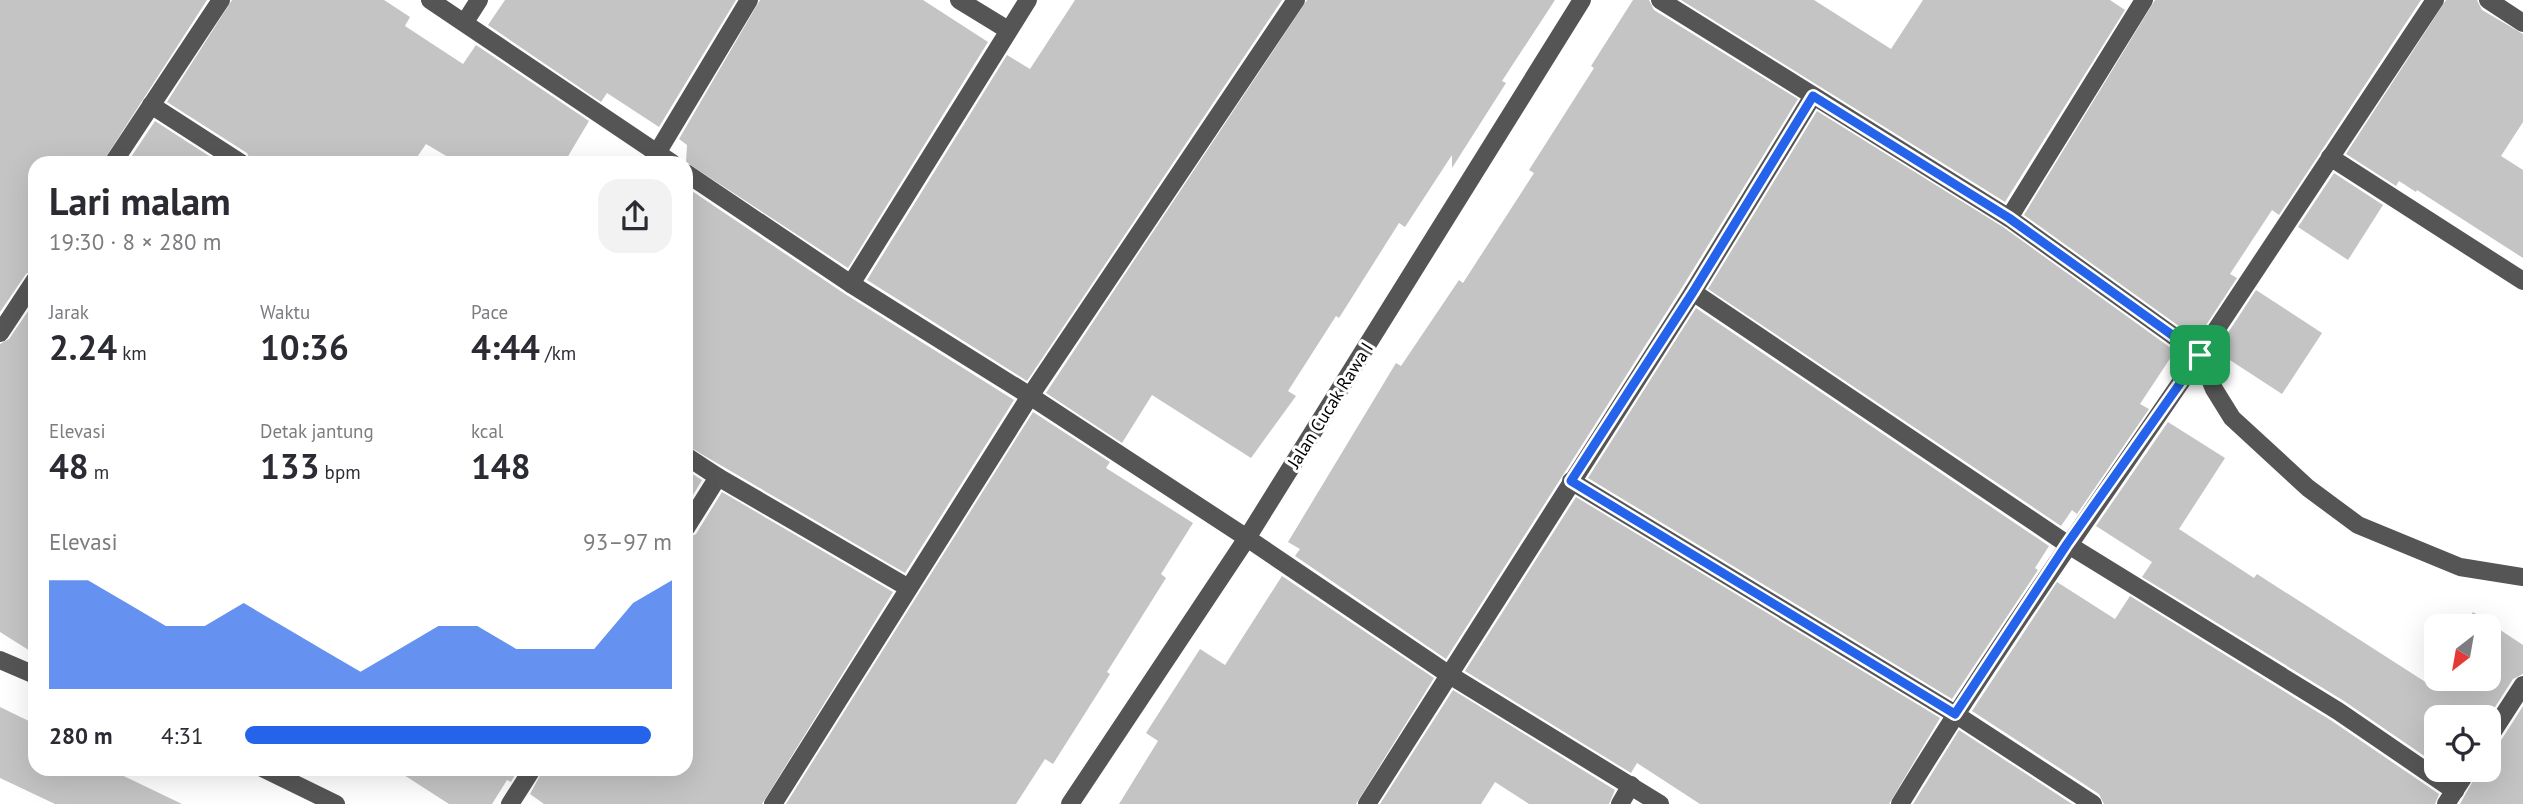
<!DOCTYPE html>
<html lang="id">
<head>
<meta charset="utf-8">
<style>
	:root { --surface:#fff; --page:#f2f2f3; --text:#2b2b33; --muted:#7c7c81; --accent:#2563eb }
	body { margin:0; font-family:"PT Sans",sans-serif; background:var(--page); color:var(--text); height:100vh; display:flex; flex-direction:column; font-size:26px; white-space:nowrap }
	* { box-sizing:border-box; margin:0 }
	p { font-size:23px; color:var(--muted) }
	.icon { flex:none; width:38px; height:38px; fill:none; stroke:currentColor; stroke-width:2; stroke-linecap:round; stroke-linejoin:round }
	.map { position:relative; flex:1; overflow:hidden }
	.details { position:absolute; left:28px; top:156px; width:665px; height:620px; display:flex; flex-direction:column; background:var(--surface); border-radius:21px; box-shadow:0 7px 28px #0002 }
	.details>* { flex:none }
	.needle { width:46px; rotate:211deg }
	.fabs { position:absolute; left:2424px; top:614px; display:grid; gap:14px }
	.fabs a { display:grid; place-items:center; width:77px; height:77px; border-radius:14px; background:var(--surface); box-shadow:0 7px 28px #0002; font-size:35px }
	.pin { position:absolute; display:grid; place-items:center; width:60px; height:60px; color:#fff; margin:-30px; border-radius:14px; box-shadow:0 4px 10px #0006 }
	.round { display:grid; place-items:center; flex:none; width:74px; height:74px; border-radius:21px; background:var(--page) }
	.overview { display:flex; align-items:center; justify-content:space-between; height:119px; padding:0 21px }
	h1 { font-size:38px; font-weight:600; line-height:52px }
	.figures { display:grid; grid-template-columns:repeat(3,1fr); gap:10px; height:119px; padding:7px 21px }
	.figures div { display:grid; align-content:center }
	.figures b { font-size:35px; font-weight:600 }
	.figures small { font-size:19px; font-weight:400 }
	.figures p { font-size:19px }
	.chart { height:196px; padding:14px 21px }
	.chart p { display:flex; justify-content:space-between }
	.chart svg { width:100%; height:126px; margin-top:7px; fill:var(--accent); opacity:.7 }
	ul { padding:0 21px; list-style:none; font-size:23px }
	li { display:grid; grid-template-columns:112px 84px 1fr; align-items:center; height:52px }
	li i { height:18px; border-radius:9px; background:var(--accent) }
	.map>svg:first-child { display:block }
</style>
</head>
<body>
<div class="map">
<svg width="2523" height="804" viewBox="0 0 2523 804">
	<rect width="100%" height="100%" fill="#fff"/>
	<g fill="#c4c4c4">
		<polygon points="0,0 207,0 102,163 35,163 35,269 26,274 0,312"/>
		<polygon points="232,0 384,0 410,17 405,26 463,64 476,45 589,121 564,163 458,163 426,144 413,163 252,163 247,153 167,102"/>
		<polygon points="505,0 736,0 659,127 607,93 601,102 488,25"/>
		<polygon points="760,0 923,0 988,42 848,268 686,162 687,145 679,139"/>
		<polygon points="1075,0 1282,0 1027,381 867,280 1007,55 1030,69"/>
		<polygon points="1307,0 1555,0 1502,81 1506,83 1452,168 1452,155 1405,227 1399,223 1339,318 1336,316 1288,391 1296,396 1251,458 1152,395 1122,443 1046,393"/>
		<polygon points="1633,0 1649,0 1654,10 1798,99 1683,286 1446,659 1295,556 1300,549 1288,542 1396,363 1401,366 1459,280 1463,283 1534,173 1529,170 1594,68 1591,66"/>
		<polygon points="1681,0 1814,0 1891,49 1923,0 2110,0 2125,10 2005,202"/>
		<polygon points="2155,0 2421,0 2279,215 2272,210 2230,274 2237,278 2197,339 2024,215"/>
		<polygon points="2446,0 2477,0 2482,10 2523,34 2523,122 2501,156 2523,170 2523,258 2417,190 2416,192 2399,181 2396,186 2346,154"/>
		<polygon points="1817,111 2003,227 2175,351 2140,404 2149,409 2077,514 2072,510 2061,526 1708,289"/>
		<polygon points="155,121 220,163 127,163"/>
		<polygon points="2334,173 2383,205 2348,260 2298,227"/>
		<polygon points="686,187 845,294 1014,400 905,573 686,445"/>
		<polygon points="2256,290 2322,333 2282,394 2216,351"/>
		<polygon points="35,301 35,654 0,632 0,344 9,339"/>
		<polygon points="1696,308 2049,546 2035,568 2038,570 1952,699 1588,478"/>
		<polygon points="1033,412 1110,462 1106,468 1193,523 1161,574 1166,578 1107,672 1110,674 1053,764 1045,759 1016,804 786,804"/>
		<polygon points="2168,422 2225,458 2179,529 2254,578 2257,574 2427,683 2436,669 2436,679 2488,679 2488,626 2463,626 2473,612 2523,645 2523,674 2513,679 2488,718 2436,718 2436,764 2344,701 2142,577 2152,562 2096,526"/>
		<polygon points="686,470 702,480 686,507"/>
		<polygon points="722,492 893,592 762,804 544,804 530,794 544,768 686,768 686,539 696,534"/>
		<polygon points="1576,497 1940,718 1889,804 1700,804 1637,763 1631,773 1465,671"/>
		<polygon points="1282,576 1434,678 1356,804 1119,804 1158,741 1146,733 1200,649 1225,665"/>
		<polygon points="2057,582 2115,619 2130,596 2332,721 2439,794 2435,804 2104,804 2099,794 1972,711"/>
		<polygon points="1453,690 1615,790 1609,804 1529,804 1495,782 1481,804 1380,804"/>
		<polygon points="2523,706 2523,804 2460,804 2479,770 2488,770 2488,750 2498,745"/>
		<polygon points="0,707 35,724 35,768 107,768 182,804 55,804 0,778"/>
		<polygon points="1959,730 2072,804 1913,804"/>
		<polygon points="393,768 519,768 511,782 507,780 492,804 449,804"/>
	</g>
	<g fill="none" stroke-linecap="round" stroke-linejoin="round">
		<g stroke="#555" stroke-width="18">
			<polyline points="430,0 672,163"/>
			<polyline points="959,0 1008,30"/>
			<polyline points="1660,0 2009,218 2200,355 2214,389 2232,418 2308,488 2358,525 2460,567 2523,577"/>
			<polyline points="2488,0 2523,23"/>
			<polyline points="465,22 479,0"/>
			<polyline points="151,105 241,163"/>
			<polyline points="2330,157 2523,281"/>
			<polyline points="113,163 221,0"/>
			<polyline points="651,163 749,0"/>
			<polyline points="686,173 851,284 1030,396 1247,538 1448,674 1660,804"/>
			<polyline points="2009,218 2144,0"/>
			<polyline points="851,284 1028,0"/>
			<polyline points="1693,292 2067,544 2338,711 2455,791"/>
			<polyline points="0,333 35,280"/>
			<polyline points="686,456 718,477 686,528"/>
			<polyline points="718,477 907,587"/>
			<polyline points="1571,481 1955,714 2093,804"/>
			<polyline points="0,660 35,675"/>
			<polyline points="2488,739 2523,685"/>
			<polyline points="262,768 336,804"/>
			<polyline points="510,804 533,768"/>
			<polyline points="773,804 1030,396 1296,0"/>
			<polyline points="1070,804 1247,538 1582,0"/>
			<polyline points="1367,804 1693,292 1813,96"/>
			<polyline points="1620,804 1631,785"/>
			<path d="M 1900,804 C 1994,649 2099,503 2200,354 C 2279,237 2356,118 2435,0"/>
			<polyline points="2446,804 2468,770"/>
		</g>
	</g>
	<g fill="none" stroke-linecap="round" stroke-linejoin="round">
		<defs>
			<polygon id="route" points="1813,96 2009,218 2200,355 2067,544 1955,714 1571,481 1693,292"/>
		</defs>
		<use href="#route" stroke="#fff" stroke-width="14"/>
		<use href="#route" stroke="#2563eb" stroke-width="9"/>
	</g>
	<g text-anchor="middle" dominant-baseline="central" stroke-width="6" stroke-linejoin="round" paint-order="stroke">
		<g font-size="18" fill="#000" stroke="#fff">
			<text transform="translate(1330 405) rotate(-58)">Jalan Cucak Rawa I</text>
		</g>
	</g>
</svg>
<div class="fabs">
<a><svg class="needle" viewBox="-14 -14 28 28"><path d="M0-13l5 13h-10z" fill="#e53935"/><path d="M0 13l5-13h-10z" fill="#7c7c81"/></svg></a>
<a><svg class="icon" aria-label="locate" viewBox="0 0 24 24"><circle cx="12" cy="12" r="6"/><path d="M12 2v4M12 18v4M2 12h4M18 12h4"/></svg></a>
</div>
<div class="pin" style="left:2200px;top:355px;background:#1e9e55"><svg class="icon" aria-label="arrive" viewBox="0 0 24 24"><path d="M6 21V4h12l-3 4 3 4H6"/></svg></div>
<section class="details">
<div class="overview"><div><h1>Lari malam</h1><p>19:30 · 8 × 280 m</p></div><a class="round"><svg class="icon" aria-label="share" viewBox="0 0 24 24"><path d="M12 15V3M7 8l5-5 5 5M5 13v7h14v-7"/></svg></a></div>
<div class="figures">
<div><p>Jarak</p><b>2.24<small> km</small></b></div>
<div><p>Waktu</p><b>10:36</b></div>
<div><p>Pace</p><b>4:44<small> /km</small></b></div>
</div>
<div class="figures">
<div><p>Elevasi</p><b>48<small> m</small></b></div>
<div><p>Detak jantung</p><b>133<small> bpm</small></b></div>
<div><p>kcal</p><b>148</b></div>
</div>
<div class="chart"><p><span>Elevasi</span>93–97 m</p>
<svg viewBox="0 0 160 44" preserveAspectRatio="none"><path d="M0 44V6L10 6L20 14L30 22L40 22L50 14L60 22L70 30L80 38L90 30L100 22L110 22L120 30L130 30L140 30L150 14L160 6V44z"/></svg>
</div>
<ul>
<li><b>280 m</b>4:31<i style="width:95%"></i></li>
</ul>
</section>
</div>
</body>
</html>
